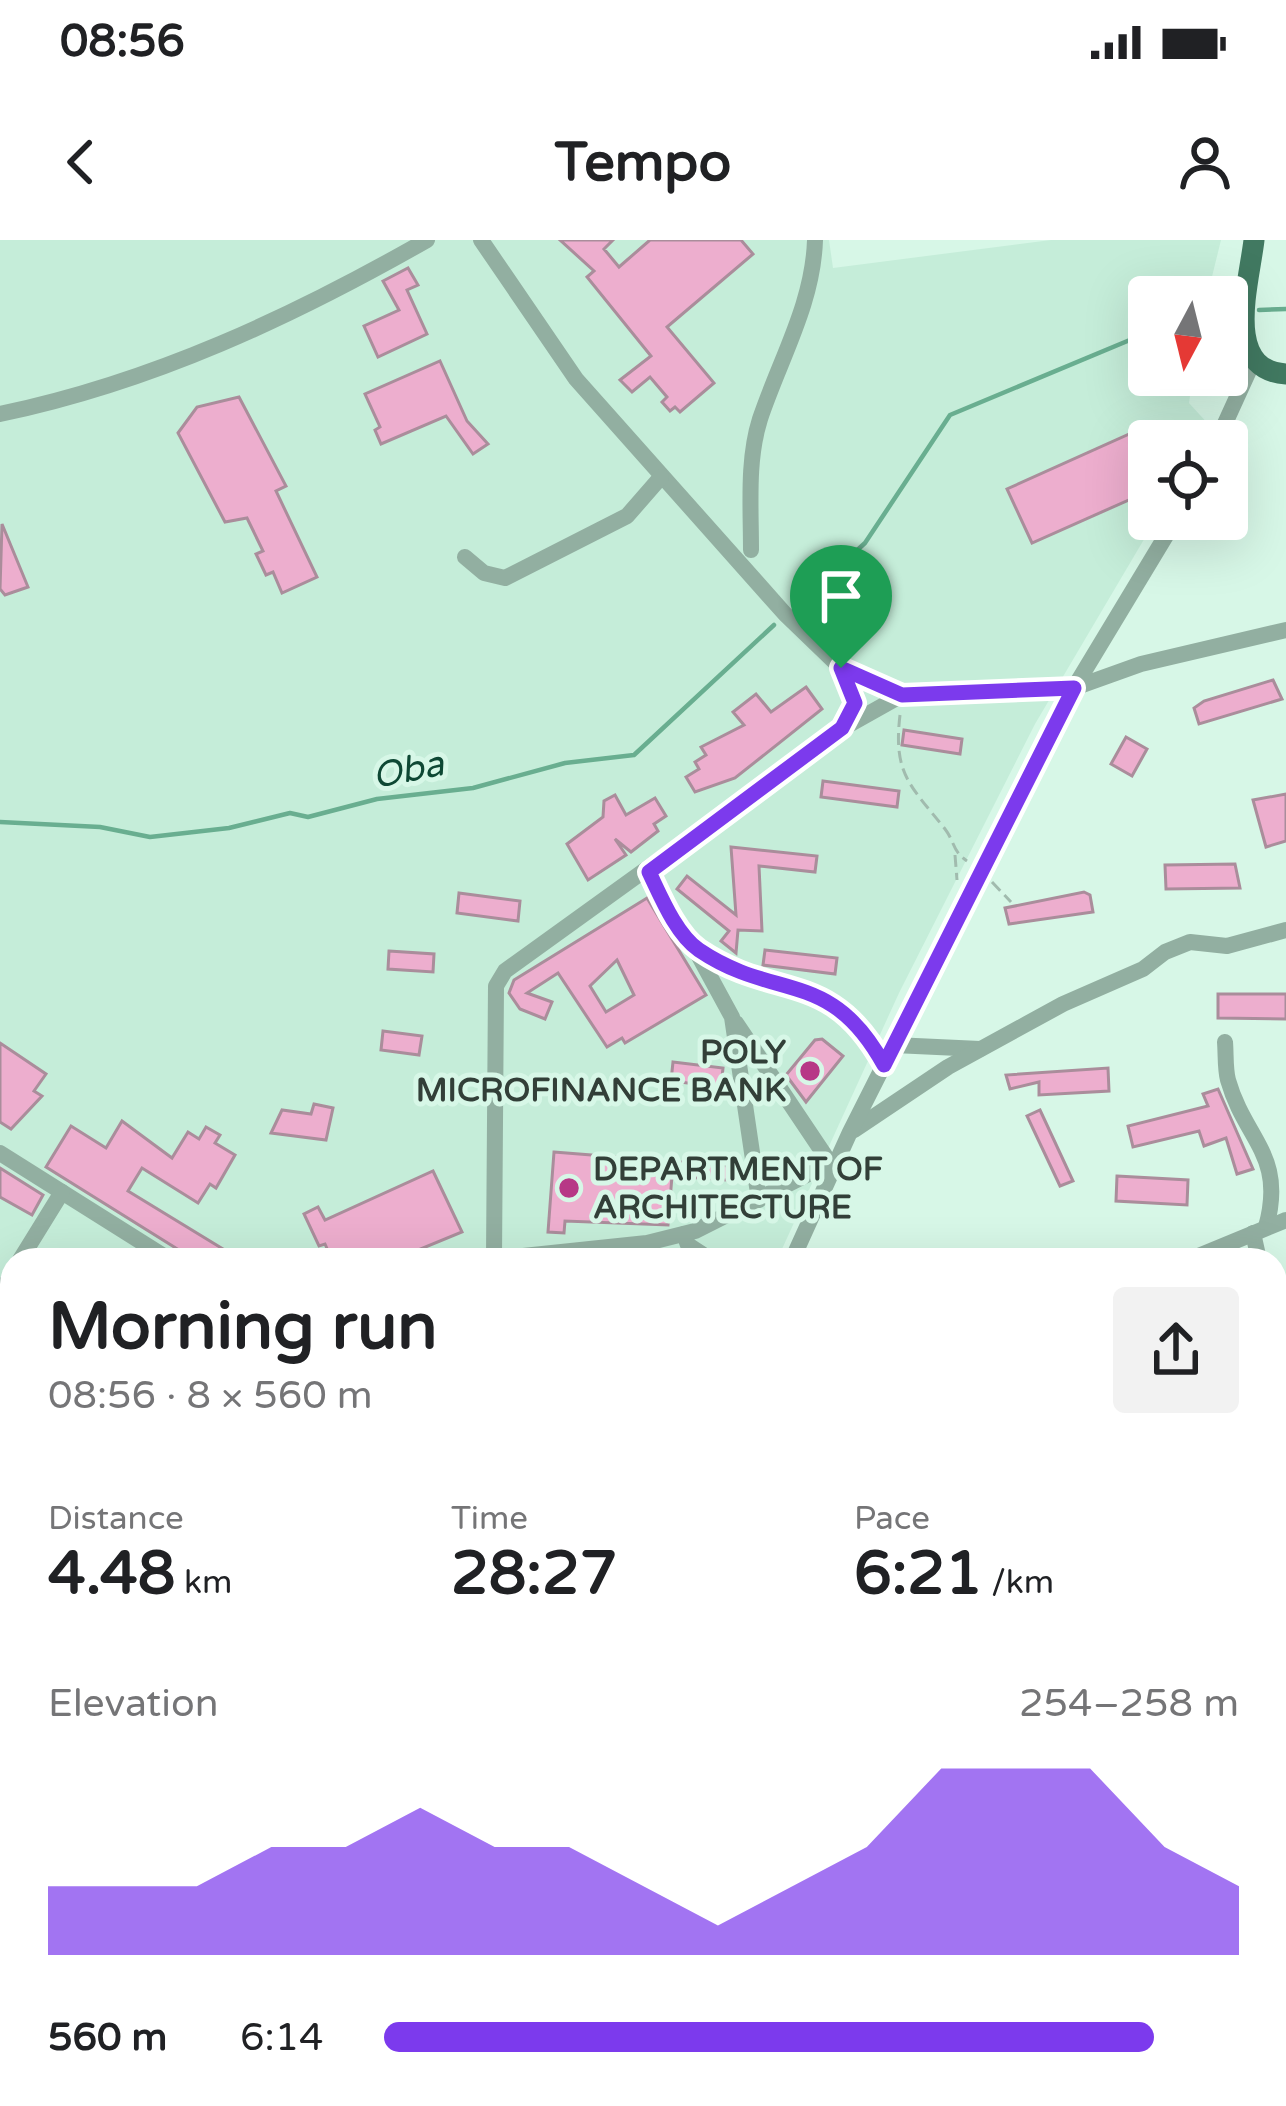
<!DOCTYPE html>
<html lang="en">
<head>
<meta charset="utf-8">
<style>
	:root { --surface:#fff; --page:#f2f2f2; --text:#202124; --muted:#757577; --accent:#7c3aed }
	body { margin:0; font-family:"Varela Round",sans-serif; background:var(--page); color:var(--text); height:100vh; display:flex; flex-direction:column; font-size:45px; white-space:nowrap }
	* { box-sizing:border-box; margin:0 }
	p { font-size:39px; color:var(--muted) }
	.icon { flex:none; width:66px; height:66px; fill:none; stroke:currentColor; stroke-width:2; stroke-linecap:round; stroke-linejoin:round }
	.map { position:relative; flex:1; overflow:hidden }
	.details { position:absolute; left:0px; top:1008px; width:1287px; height:858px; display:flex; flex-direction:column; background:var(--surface); border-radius:36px 36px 0 0; box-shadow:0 12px 48px #0002 }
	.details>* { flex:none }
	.needle { width:78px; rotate:187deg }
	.tools { position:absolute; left:1128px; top:36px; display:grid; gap:24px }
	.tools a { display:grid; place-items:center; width:120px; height:120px; border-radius:12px; background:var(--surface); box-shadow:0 12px 48px #0002; font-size:60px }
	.pin { position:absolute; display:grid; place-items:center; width:102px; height:102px; color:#fff; margin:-123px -51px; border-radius:50% 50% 50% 0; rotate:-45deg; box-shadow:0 0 12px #0007 }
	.pin .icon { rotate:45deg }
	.round { display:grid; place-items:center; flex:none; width:126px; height:126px; border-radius:12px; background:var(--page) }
	.overview { display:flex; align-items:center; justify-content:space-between; height:204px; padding:0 48px }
	h1 { font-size:66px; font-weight:700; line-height:90px }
	.metrics { display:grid; grid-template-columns:repeat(3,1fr); gap:18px; height:204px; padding:12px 48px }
	.metrics div { display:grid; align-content:center }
	.metrics b { font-size:60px; font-weight:700 }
	.metrics small { font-size:33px; font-weight:400 }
	.metrics p { font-size:33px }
	.chart { height:336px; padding:24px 48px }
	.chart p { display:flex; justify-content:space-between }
	.chart svg { width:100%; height:216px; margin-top:12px; fill:var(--accent); opacity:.7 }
	ul { padding:0 48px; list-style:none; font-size:39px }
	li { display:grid; grid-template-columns:192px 144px 1fr; align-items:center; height:90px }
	li i { height:30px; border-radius:15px; background:var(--accent) }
	.status { display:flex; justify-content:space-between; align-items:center; height:84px; padding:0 60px; background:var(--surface); direction:ltr }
	.status svg { height:33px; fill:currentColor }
	header { display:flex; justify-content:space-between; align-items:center; height:156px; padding:0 48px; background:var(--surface); font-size:54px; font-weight:700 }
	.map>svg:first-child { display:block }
</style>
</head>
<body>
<div class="status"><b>08:56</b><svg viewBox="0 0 49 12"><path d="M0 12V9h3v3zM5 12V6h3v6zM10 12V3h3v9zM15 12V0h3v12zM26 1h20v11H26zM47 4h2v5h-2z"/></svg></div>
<header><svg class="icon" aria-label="back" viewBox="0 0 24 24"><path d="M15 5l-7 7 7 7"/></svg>Tempo<svg class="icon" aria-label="person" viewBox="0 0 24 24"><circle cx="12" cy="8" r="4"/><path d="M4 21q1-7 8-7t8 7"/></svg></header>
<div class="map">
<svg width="1286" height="1866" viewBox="0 0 1286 1866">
	<rect width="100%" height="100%" fill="#d7f7e7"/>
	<polygon fill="#c5edd9" points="0,0 829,0 833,28 1051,0 1221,0 1207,57 1149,57 1149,135 1193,135 1189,163 1210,186 1201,201 1149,201 1149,279 1156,279 1035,484 899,753 777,1020 12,1020 12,1768 0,1772"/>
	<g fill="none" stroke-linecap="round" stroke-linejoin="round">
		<g stroke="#69ae90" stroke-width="4.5">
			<polyline points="1259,70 1286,69"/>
			<polyline points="806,357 865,303 950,175 1149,92"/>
			<polyline points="0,582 100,587 150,597 229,588 290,573 308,577 377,559 473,548 565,523 634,515 774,385"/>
		</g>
	</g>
	<g fill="#edaece" stroke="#aa8d9b" stroke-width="3" fill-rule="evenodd">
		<polygon points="560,0 613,0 604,9 619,27 650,0 741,0 753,14 667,87 714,143 680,172 675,167 670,171 662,162 667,157 650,137 632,152 620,140 651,116 587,37 594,31"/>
		<polygon points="408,28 418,45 407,50 427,94 378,117 364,86 399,70 383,41"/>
		<polygon points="440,121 467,181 488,204 473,214 446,176 381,204 375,190 380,187 365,154"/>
		<polygon points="239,157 286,246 276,251 317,337 282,353 273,332 266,335 256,314 263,311 247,278 225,282 178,193 197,167"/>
		<polygon points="1156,182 1164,201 1149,201 1149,251 1032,303 1007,249"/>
		<polygon points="2,284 28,347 5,355 0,349"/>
		<polygon points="1273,440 1282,459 1199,484 1194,468 1204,461"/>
		<polygon points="806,447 822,469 735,538 695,552 686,537 699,529 695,522 706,515 701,507 744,485 733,472 756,454 771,472"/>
		<polygon points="904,490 962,499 960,514 902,505"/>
		<polygon points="1126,497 1147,509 1132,536 1111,524"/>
		<polygon points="823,541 899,551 897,567 821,557"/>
		<polygon points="1286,554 1286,601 1266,607 1253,560"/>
		<polygon points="615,555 626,575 655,558 666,576 654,584 658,591 631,612 615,599 626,615 588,640 567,604 603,577 604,561"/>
		<polygon points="731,607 817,616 815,632 759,626 762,691 738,690 736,713 721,701 729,691 677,649 687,636 736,675"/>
		<polygon points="1235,624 1240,648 1166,649 1165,625"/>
		<polygon points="1084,652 1090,655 1093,672 1009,684 1005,668"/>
		<polygon points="459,653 520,661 518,681 457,673"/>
		<path d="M 647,658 L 706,755 L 625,803 L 622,798 L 607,807 L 558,733 L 527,753 L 552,762 L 545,779 L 520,769 L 509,753 L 514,740 ZM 617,720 L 634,755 L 606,772 L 590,746 Z"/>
		<polygon points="765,710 837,718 835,734 763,725"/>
		<polygon points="389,711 434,714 433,732 388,729"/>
		<polygon points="1218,754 1286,754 1286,779 1218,778"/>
		<polygon points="383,791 422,796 419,815 381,810"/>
		<polygon points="822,799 843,816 806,862 786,835 815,800"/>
		<polygon points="0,803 46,834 34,851 42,856 11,889 0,882"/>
		<polygon points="673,822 723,828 721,847 671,841"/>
		<polygon points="1108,828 1109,851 1039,855 1039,842 1010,849 1006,835"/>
		<polygon points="1218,849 1253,929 1237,934 1226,898 1204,906 1199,891 1133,907 1128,886 1208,866 1203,854"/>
		<polygon points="314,864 333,868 326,900 271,893 282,870 311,874"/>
		<polygon points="1040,870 1073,941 1060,946 1027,876"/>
		<polygon points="122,881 172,918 188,892 199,899 206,887 220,895 215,903 235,915 216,948 210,944 198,963 142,928 128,951 241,1020 195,1020 46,927 71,886 106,908"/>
		<polygon points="554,912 741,927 743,941 672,936 668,985 565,981 564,993 548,992"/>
		<polygon points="0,928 43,955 32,975 0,957"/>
		<polygon points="433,931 462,992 394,1020 332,1020 325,1004 319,1006 304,974 318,967 325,980"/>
		<polygon points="1117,936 1188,940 1187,965 1116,961"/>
	</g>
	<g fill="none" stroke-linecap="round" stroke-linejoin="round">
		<g stroke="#a1bbae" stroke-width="3" stroke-dasharray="12 6" stroke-linecap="butt">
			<path d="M 900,475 C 893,534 910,545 945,589 C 955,602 952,611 967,621"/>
			<polyline points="955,615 957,640"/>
			<polyline points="992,642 1011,662"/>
			<polyline points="1275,1412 1286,1412"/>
			<polyline points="1275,1536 1286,1536"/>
		</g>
		<g stroke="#92afa1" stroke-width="16">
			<polyline points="481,0 576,139 785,374 841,428 902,455 1074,448 1141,424 1286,390"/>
			<path d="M 0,174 C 153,142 292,77 427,0"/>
			<polyline points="1217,201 1253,122"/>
			<path d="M 751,310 C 751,266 747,220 760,179 C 780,119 813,64 815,0"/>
			<polyline points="465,317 484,333 505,338 627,276 661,237"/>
			<polyline points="845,487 902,455"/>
			<path d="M 649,632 C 661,657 676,694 699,710 C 776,762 830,727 884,825"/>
			<polyline points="695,709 732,777 759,960"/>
			<polyline points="736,783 830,923"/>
			<path d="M 1225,802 C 1226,814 1225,829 1228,840 C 1245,900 1286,915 1266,987"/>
			<polyline points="894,805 980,809"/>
			<polyline points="854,890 948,827 1063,764 1143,729 1165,712 1190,702 1227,706 1286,690"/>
			<polyline points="0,913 170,1020"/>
			<polyline points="1253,993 1259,1020"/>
			<polyline points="684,994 688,1005 711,1020"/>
			<polyline points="494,1017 496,746 505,731 842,488 855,463 841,428"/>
			<polyline points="20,1020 62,952"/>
			<polyline points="485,1020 647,1003 695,991 836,920"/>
			<polyline points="792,1020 850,892 1074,448 1176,279"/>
			<polyline points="1189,1020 1286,980"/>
			<polyline points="0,1053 12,1034"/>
			<polyline points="0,1111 12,1119"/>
			<polyline points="0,1272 12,1259"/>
			<polyline points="1275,1298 1286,1307"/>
			<polyline points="1275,1315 1286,1324"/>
			<polyline points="0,1580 12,1593"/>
			<polyline points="1275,1583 1286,1572"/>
			<polyline points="1275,1727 1286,1727"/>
			<polyline points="0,1792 12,1788"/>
			<polyline points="1275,1849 1286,1846"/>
			<polyline points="155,1854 156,1866"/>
			<polyline points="502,1854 504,1866"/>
			<polyline points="752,1866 757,1854"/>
			<polyline points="1213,1866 1258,1854"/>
		</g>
		<path stroke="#417961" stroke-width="21" d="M 1254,0 C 1249,44 1222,130 1286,134"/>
	</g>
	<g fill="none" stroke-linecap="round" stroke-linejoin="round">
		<defs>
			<path id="route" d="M 841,428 L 902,455 L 1074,448 L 884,825 C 830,727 776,762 699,710 C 676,694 661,657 649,632 L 842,488 L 855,463 Z"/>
		</defs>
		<use href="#route" stroke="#fff" stroke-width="24"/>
		<use href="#route" stroke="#7c3aed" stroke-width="15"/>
	</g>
	<g fill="#b73886" stroke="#d7f7e7" stroke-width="4.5">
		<circle cx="810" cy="831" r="12"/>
		<circle cx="569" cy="948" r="12"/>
	</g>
	<g text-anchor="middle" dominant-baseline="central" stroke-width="10" stroke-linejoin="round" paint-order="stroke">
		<g font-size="33" font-weight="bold" fill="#323f38" stroke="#d7f7e7" text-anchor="end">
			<text x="786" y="812">POLY<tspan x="786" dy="38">MICROFINANCE BANK</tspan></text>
			<text x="593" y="929" text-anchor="start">DEPARTMENT OF<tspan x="593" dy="38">ARCHITECTURE</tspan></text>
		</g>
		<g font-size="36" font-style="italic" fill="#0e4834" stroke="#d7f7e7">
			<text transform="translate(408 530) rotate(-11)">Oba</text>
		</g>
	</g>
</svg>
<div class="tools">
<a><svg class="needle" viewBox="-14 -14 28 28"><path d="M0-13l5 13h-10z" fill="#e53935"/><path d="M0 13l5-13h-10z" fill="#757577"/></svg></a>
<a><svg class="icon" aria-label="locate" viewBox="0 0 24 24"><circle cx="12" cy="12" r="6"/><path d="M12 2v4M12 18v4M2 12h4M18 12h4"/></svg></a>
</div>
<div class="pin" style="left:841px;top:428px;background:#1e9e55"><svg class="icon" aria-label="arrive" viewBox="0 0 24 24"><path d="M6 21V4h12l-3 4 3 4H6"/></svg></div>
<section class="details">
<div class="overview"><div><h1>Morning run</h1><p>08:56 · 8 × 560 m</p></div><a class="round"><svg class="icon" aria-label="share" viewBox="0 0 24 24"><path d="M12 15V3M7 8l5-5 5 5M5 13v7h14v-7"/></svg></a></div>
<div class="metrics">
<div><p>Distance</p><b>4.48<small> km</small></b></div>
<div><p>Time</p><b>28:27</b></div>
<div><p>Pace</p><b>6:21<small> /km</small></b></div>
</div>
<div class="chart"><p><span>Elevation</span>254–258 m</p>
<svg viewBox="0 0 160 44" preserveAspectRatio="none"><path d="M0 44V30L10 30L20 30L30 22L40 22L50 14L60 22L70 22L80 30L90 38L100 30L110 22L120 6L130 6L140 6L150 22L160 30V44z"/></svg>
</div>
<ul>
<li><b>560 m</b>6:14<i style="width:90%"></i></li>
</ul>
</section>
</div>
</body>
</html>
